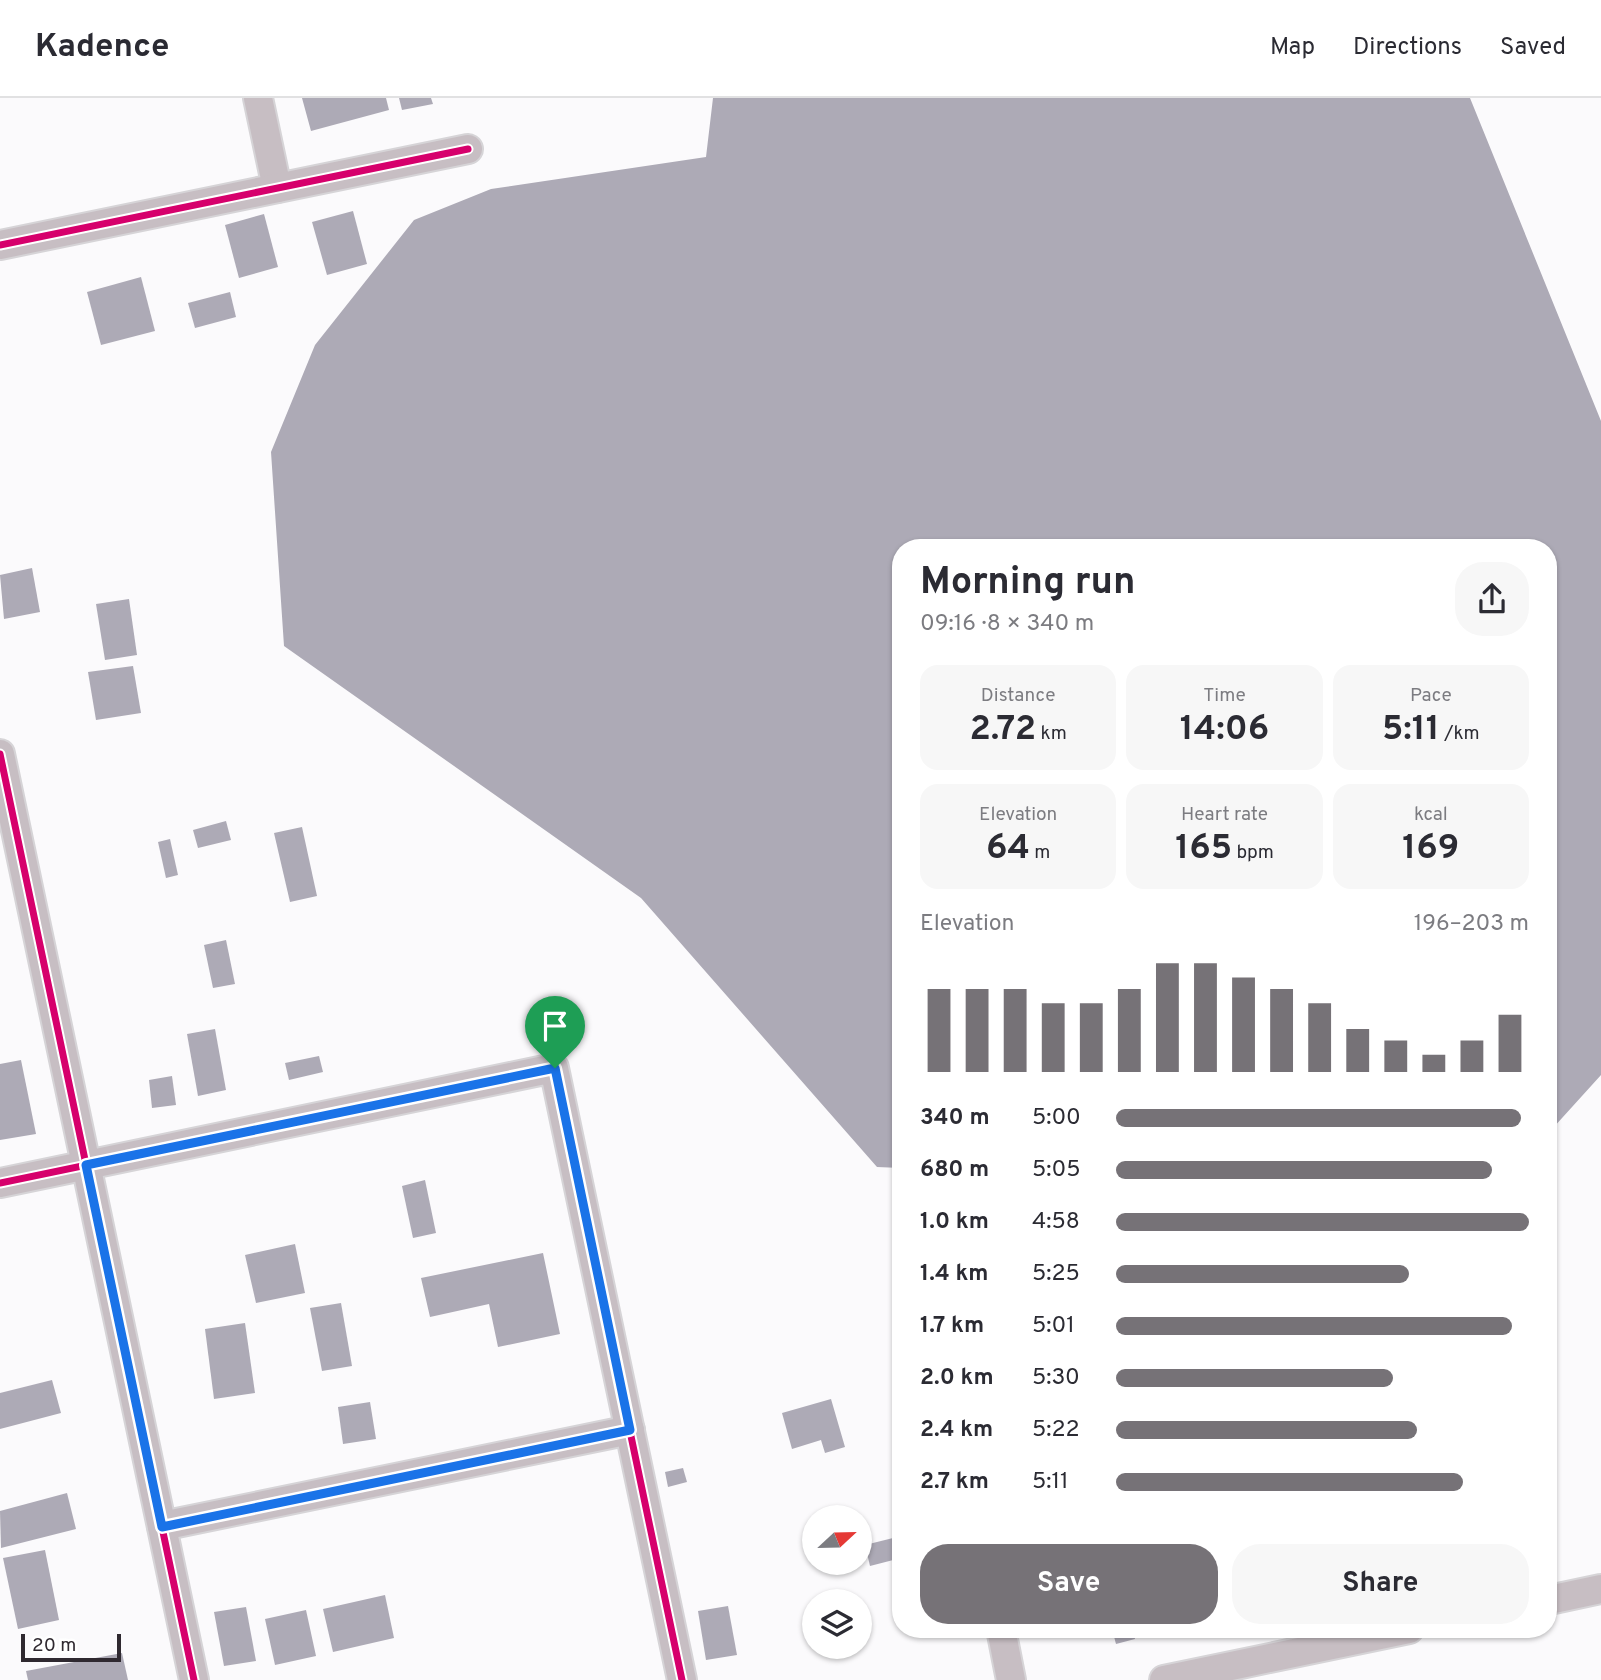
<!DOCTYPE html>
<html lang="en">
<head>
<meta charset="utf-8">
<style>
	:root { --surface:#fff; --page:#f7f7f7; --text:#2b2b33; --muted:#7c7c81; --line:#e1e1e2; --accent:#767277 }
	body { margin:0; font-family:Overpass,sans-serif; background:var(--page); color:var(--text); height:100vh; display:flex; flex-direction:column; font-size:26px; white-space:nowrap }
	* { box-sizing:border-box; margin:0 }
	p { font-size:23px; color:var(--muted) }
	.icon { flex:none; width:38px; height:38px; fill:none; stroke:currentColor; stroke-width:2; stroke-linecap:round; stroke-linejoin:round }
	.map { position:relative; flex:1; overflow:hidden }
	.drawer { position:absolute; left:892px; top:441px; width:665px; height:1099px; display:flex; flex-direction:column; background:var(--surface); border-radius:28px; box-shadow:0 2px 5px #0004 }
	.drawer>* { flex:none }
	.needle { width:46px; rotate:68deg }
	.buttons { position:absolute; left:802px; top:1407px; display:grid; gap:14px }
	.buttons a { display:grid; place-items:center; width:70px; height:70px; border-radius:50%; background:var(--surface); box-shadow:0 2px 5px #0004; font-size:35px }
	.scale { position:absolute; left:21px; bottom:18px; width:100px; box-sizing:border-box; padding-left:7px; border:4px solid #2f2930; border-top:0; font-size:19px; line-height:24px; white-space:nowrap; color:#2f2930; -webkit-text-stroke:5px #fff; paint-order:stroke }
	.pin { position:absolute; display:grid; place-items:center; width:60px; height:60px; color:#fff; margin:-72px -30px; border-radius:50% 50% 50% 0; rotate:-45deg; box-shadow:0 0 7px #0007 }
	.pin .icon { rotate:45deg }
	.round { display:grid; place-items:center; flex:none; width:74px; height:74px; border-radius:28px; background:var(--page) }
	.head { display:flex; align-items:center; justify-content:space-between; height:119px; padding:0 28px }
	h1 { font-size:38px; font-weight:700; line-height:52px }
	.figures { display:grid; grid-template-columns:repeat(3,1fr); gap:10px; height:119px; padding:7px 28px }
	.figures div { display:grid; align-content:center; border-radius:18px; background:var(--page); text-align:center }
	.figures b { font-size:35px; font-weight:700 }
	.figures small { font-size:19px; font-weight:400 }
	.figures p { font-size:19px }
	.chart { height:196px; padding:14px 28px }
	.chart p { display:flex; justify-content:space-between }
	.chart svg { width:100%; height:126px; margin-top:7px; stroke:var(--accent); stroke-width:6 }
	.action { display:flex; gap:14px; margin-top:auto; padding:14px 28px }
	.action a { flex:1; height:80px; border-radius:28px; background:var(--accent); color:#fff; font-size:28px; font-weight:700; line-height:80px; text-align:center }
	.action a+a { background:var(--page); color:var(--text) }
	ul { padding:0 28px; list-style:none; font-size:23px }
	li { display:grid; grid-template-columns:112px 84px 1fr; align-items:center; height:52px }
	li i { height:18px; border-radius:9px; background:var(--accent) }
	header { display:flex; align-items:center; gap:42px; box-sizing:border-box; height:98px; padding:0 35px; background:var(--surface); border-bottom:2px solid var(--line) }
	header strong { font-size:33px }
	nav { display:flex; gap:38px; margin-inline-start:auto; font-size:24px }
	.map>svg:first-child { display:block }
</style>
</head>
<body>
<header>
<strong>Kadence</strong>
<nav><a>Map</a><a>Directions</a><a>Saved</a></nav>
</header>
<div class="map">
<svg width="1601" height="1582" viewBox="0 0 1601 1582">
	<rect width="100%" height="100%" fill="#fbfafc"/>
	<g fill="#adaab6">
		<polygon points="302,0 386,0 389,12 311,33"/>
		<polygon points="399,0 431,0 433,6 402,12"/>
		<polygon points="713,0 1470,0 1601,323 1601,977 1553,1030 1549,1031 1549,450 901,450 901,1070 877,1069 641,800 284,548 271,354 315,247 414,122 491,91 706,59"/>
		<polygon points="353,113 367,166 327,177 312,124"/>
		<polygon points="264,116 278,169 239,180 225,127"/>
		<polygon points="141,179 155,233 101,247 87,194"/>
		<polygon points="230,194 236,219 195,230 188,205"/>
		<polygon points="32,470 40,514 4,521 0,477"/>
		<polygon points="129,501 137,557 105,562 96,506"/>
		<polygon points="133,568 141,615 96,622 88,574"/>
		<polygon points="226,723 231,742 198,750 193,732"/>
		<polygon points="302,729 317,798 290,804 274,735"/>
		<polygon points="170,741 178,777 166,780 158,744"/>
		<polygon points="226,842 235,886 213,890 204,847"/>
		<polygon points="215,931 226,992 198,998 187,936"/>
		<polygon points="319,958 323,974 289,982 285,965"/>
		<polygon points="21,962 36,1036 0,1042 0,966"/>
		<polygon points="172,978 176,1007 152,1010 149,982"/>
		<polygon points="425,1082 436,1135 413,1140 402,1088"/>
		<polygon points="295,1146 305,1195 256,1205 245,1157"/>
		<polygon points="543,1155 560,1236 498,1249 489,1206 430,1219 421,1180"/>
		<polygon points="341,1205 352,1268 322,1273 310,1210"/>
		<polygon points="245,1225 255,1295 214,1301 205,1231"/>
		<polygon points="52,1282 61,1315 0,1331 0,1295"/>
		<polygon points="831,1301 845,1349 825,1355 821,1342 792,1351 782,1315"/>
		<polygon points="370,1304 376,1341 343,1346 338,1309"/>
		<polygon points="683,1370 687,1384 668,1389 665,1374"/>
		<polygon points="67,1395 76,1431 1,1450 0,1413"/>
		<polygon points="901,1438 901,1460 870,1468 865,1447"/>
		<polygon points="45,1452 59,1522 18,1531 3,1460"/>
		<polygon points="385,1497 394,1540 333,1554 323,1511"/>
		<polygon points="728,1508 737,1557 706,1562 698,1513"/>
		<polygon points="246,1509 256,1563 224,1568 214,1514"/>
		<polygon points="306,1512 316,1558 275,1567 265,1521"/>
		<polygon points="1112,1531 1133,1531 1135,1541 1116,1546"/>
		<polygon points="122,1555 128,1582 28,1582 26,1573"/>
	</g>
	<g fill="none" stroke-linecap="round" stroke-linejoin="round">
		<defs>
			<g id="street">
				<polyline points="258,0 277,90"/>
				<polyline points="0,147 468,51"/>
				<polyline points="0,656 194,1582"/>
				<polyline points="0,1085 554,970 682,1582"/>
				<polyline points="162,1428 630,1332"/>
				<polyline points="1549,1502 1601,1491"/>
				<polyline points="1001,1531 1011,1582"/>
				<polyline points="1164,1582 1409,1531"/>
			</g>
		</defs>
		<use href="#street" stroke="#d6d4d7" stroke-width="32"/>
		<use href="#street" stroke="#c7bec3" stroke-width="28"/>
		<defs>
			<g id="cycleway">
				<polyline points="0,147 468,51"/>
				<polyline points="0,656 194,1582"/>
				<polyline points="0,1085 554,970 682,1582"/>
			</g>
		</defs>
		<use href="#cycleway" stroke="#fff" stroke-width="11"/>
		<use href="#cycleway" stroke="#d6006c" stroke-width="7"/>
	</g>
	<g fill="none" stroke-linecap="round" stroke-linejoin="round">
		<defs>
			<polygon id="route" points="555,970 630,1332 162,1429 86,1067"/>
		</defs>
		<use href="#route" stroke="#fff" stroke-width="14"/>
		<use href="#route" stroke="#1a73e8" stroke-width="9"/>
	</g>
</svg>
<div class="buttons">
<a><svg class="needle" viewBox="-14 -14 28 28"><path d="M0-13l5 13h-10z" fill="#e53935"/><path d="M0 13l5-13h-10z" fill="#7c7c81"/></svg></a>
<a><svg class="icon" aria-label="layers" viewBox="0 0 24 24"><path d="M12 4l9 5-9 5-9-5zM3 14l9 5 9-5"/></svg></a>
</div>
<div class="scale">20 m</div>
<div class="pin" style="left:555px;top:970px;background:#1e9e55"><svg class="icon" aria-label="arrive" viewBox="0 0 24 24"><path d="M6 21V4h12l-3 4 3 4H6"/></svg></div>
<section class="drawer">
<div class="head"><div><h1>Morning run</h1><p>09:16 · 8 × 340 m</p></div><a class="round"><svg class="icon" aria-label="share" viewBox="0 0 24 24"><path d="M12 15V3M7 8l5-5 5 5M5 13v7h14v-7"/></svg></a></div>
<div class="figures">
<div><p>Distance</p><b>2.72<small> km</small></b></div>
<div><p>Time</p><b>14:06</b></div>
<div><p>Pace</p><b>5:11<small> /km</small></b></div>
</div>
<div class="figures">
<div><p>Elevation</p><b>64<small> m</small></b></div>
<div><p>Heart rate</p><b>165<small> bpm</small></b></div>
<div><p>kcal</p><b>169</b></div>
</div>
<div class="chart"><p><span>Elevation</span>196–203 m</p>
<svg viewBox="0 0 160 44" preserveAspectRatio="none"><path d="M5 44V15M15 44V15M25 44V15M35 44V20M45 44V20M55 44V15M65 44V6M75 44V6M85 44V11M95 44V15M105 44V20M115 44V29M125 44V33M135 44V38M145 44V33M155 44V24"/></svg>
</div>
<ul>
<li><b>340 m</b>5:00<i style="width:98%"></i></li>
<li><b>680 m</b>5:05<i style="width:91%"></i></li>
<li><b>1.0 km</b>4:58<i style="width:100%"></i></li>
<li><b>1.4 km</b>5:25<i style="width:71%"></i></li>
<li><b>1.7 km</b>5:01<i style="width:96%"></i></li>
<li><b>2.0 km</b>5:30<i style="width:67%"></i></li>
<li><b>2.4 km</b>5:22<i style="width:73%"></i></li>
<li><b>2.7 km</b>5:11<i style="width:84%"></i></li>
</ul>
<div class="action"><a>Save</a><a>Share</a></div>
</section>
</div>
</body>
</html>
